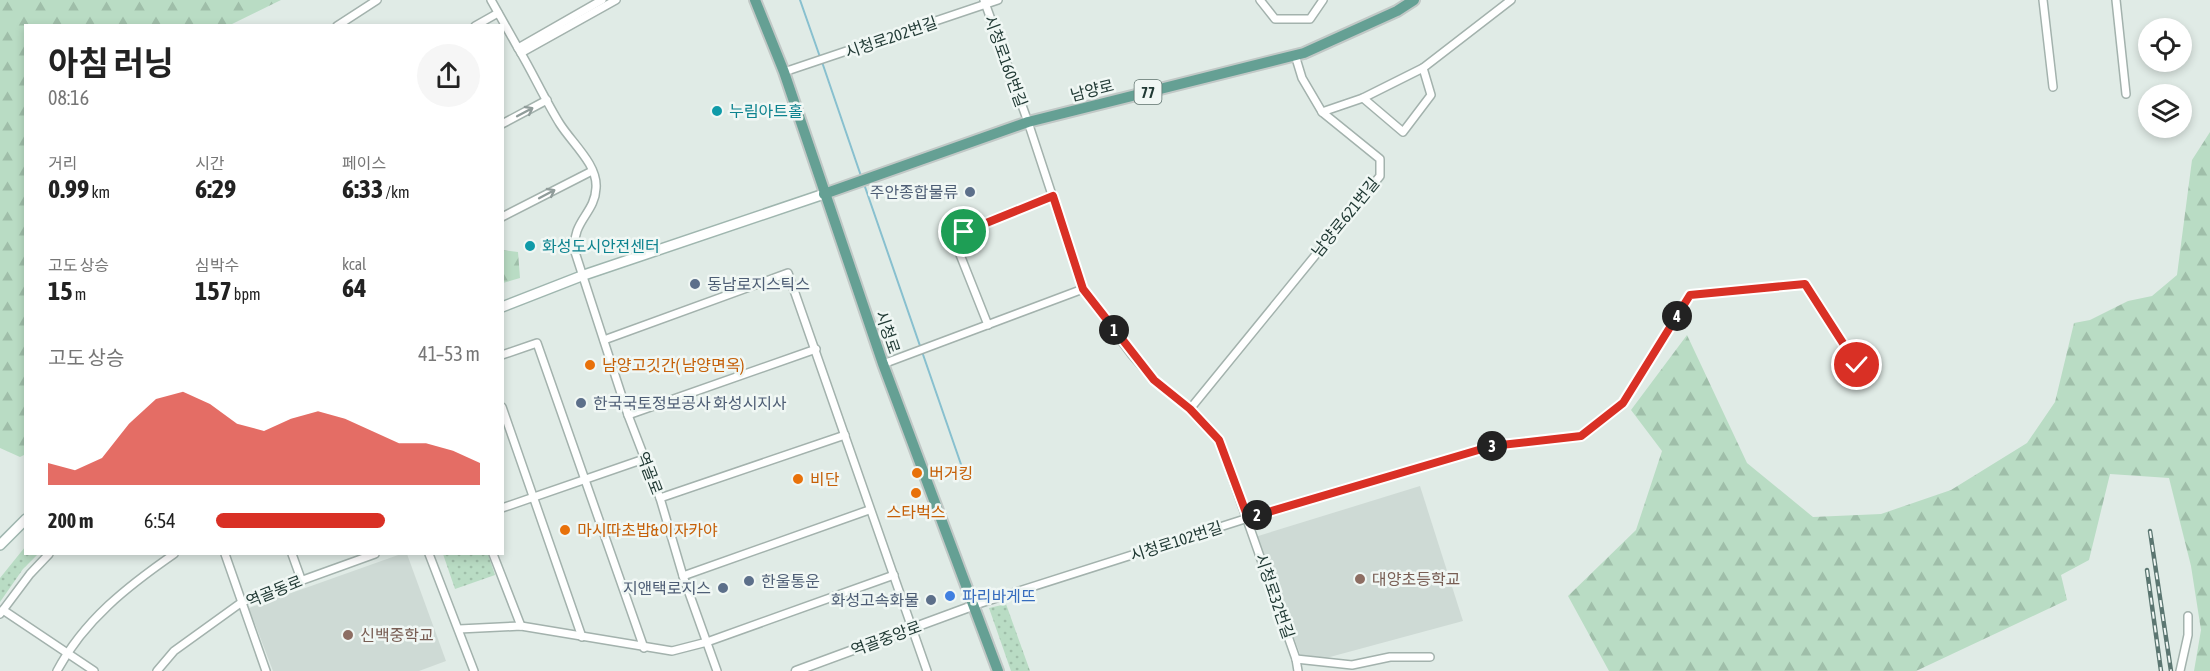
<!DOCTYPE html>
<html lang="ko">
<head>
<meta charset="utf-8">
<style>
	:root { --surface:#fff; --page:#f6f6f6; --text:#222; --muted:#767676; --accent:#d93025 }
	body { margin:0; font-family:"Asap Condensed","Noto Sans KR",sans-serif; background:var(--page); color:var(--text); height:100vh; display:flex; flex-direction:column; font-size:22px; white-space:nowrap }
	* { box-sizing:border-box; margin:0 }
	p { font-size:20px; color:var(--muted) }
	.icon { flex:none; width:33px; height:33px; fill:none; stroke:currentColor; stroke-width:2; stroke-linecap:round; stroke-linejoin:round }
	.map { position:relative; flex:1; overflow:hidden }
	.details { position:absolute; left:24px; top:24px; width:480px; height:531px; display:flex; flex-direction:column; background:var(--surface); border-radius:0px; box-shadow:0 3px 9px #0003 }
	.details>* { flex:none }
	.tools { position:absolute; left:2138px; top:18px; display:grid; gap:12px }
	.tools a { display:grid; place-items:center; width:54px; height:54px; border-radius:50%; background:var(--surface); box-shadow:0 3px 9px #0003; font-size:30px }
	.pin { position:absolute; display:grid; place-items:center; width:51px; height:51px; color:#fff; margin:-26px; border:3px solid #fff; border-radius:50%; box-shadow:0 2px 6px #0007 }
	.km { position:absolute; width:30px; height:30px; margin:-15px; border-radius:50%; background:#222; color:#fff; font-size:16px; line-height:30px; text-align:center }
	.round { display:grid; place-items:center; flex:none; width:63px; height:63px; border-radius:32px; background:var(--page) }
	.overview { display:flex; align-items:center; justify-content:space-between; height:102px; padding:0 24px }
	h1 { font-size:33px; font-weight:700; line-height:45px }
	.stats { display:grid; grid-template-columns:repeat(3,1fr); gap:9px; height:102px; padding:6px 24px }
	.stats div { display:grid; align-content:center }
	.stats b { font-size:26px; font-weight:700 }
	.stats small { font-size:16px; font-weight:400 }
	.stats p { font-size:16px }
	.chart { height:168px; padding:12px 24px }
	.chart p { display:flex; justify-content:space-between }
	.chart svg { width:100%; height:108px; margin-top:6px; fill:var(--accent); opacity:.7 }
	ul { padding:0 24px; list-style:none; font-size:20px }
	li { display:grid; grid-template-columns:96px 72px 1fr; align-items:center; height:45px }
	li i { height:15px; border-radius:8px; background:var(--accent) }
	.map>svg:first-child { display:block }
</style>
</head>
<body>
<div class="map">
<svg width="2210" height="671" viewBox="0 0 2210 671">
	<defs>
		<pattern id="forest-firs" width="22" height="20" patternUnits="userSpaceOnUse" patternTransform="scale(1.5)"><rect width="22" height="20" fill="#b9dcc4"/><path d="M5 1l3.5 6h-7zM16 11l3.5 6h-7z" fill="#9fbea9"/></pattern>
		<pattern id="park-dots" width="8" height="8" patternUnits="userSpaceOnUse" patternTransform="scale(1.5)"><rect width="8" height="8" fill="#b9dcc4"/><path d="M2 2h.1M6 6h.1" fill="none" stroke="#9fbea9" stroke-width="1.8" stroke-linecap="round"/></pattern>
	</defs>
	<rect width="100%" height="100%" fill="#e0ebe6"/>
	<g fill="#cedad5">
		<polygon points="1420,486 1463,621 1304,664 1255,537"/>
		<polygon points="401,554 407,554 446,661 419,671 273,671 249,608"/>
	</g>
	<g fill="url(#forest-firs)">
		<polygon points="0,0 281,0 230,25 26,26 26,454 20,457 0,448"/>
		<polygon points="2210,132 2210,671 2194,671 2201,630 2191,566 2169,478 2110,474 2089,560 2061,575 2067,600 1916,671 1609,671 1568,596 1636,530 1662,451 1631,410 1687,335 1747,463 1813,517 1881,514 1951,490 2027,443 2055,402 2074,323 2090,320 2128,301 2152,296 2177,275 2192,160"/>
		<polygon points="503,250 518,252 520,278 503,283"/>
	</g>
	<g fill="url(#park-dots)">
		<polygon points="25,547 26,554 38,554 23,569 0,602 0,578"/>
		<polygon points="443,554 488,554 495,575 455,589"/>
		<polygon points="1006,604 1030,671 1011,671 989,608"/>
	</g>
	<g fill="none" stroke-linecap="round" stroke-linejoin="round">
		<g stroke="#88c0cf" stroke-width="2">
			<polyline points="800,0 820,57"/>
			<polyline points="822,62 861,176"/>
			<polyline points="864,184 964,473"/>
		</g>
		<defs>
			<g id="minor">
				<polyline points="491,0 518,48 602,0"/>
				<polyline points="984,0 1028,122 1083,289 1132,355 1154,380 1190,409 1219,440 1296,659 1298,671"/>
				<polyline points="1260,0 1275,19 1310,19 1323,0"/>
				<polyline points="2043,0 2053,87"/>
				<polyline points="2116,0 2126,94"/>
				<polyline points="337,26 377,0"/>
				<polyline points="475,26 498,13"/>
				<path d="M 518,48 C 533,73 545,100 560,124 C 572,143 598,165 596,188 C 595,214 571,221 575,252 L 628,415 L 660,498 L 683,576 L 717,671"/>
				<polyline points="521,53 616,0"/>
				<polyline points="1295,55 1302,78 1322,112"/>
				<polyline points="784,72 998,0"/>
				<polyline points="1363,98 1423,68"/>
				<polyline points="502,124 547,100"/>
				<polyline points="502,217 592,171"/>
				<polyline points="988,325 957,247 964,232 1053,196"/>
				<polyline points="604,340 788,273 927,671"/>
				<polyline points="502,355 537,343 644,648"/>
				<polyline points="883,364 1083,289"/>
				<polyline points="502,407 582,637"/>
				<polyline points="1190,409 1380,176 1380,159 1322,112 1363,98 1403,132 1431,95 1423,68 1511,0"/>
				<polyline points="628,415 816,349"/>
				<polyline points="660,498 845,435"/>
				<polyline points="502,508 644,459"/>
				<polyline points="225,554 266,671"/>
				<polyline points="292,554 301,579"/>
				<polyline points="429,554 474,671"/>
				<polyline points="493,554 521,626"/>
				<polyline points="683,576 869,510"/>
				<polyline points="975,605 1248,518 1492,446 1581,436 1623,403 1690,295 1805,284 1857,365"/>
				<polyline points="3,610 94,671"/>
				<polyline points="0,614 30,574 49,554"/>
				<polyline points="459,629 521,626 672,651 707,642 894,575"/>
				<polyline points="1296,659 1352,665 1390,657 1430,657"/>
				<path d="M 57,671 C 84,620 128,586 174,554"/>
				<polyline points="157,671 174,651 242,602 375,554"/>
				<polyline points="2180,671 2188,635 2188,616"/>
			</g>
			<polyline id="tertiary" points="796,671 975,605"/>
			<g id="secondary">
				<polyline points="502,307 584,275 824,194"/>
				<polyline points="0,545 26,519"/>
			</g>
			<g id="primary">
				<polyline points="755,0 784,72 883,364 998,671"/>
				<polyline points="824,194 1028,122 1304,53 1397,11 1414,0"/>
			</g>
		</defs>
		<use href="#minor" stroke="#a3b2ad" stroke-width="10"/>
		<use href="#tertiary" stroke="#a3b2ad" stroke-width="11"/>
		<use href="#secondary" stroke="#9fb6af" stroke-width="12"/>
		<use href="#primary" stroke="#c1c8c6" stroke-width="14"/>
		<use href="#minor" stroke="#fff" stroke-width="7"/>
		<use href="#tertiary" stroke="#fff" stroke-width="8"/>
		<use href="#secondary" stroke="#fff" stroke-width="9"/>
		<use href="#primary" stroke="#65a094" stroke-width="10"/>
		<defs>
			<g id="rail">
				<polyline points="2150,531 2171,671"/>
				<polyline points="2147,570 2161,671"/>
			</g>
		</defs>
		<use href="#rail" stroke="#5b7671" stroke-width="4.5"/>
		<use href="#rail" stroke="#f0f7f4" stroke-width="2" stroke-dasharray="7" stroke-linecap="butt"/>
	</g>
	<defs><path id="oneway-shaft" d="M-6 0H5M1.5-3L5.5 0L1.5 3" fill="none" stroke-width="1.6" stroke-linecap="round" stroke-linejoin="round" transform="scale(1.5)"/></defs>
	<g stroke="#909c9a">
		<use href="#oneway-shaft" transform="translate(525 112) rotate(-28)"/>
		<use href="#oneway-shaft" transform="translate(547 194) rotate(-28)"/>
	</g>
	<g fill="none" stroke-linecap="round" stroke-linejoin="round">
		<defs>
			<polyline id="route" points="964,232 1053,196 1083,289 1154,380 1190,409 1219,440 1248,518 1492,446 1581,436 1623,403 1690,295 1805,284 1857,365"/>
		</defs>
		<use href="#route" stroke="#fff" stroke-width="12"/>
		<use href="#route" stroke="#d93025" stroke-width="8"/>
	</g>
	<g fill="#0f9aa8" stroke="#f0f7f4" stroke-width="2">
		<circle cx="717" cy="111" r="6"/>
		<circle cx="530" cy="246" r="6"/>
	</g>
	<g fill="#5c6f8a" stroke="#f0f7f4" stroke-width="2">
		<circle cx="970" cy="192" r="6"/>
		<circle cx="695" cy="284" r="6"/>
		<circle cx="581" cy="403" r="6"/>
		<circle cx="749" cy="581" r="6"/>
		<circle cx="723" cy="588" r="6"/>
		<circle cx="931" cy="600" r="6"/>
	</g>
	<g fill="#e8710a" stroke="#f0f7f4" stroke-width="2">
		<circle cx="590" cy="365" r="6"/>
		<circle cx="917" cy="473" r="6"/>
		<circle cx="798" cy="479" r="6"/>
		<circle cx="916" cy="493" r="6"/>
		<circle cx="565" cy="530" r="6"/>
	</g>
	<g fill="#8d6e63" stroke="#f0f7f4" stroke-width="2">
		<circle cx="1360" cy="579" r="6"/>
		<circle cx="348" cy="635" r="6"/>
	</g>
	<circle fill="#3f7fe0" stroke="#f0f7f4" stroke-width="2" cx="950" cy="596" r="6"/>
	<g text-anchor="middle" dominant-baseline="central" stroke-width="5" stroke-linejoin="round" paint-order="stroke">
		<rect fill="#f0f7f4" stroke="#5f736e" stroke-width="1.5" x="1134.5" y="80" width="27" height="24" rx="4.5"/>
		<g font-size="15" font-weight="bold" fill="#213a35">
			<text x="1148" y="92">77</text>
		</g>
		<g font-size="16" fill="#213a35" stroke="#f0f7f4">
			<text transform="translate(891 37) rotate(-19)">시청로202번길</text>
			<text transform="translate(1006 61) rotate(70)">시청로160번길</text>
			<text transform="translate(1092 90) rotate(-14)">남양로</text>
			<text transform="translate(1345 217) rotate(-51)">남양로621번길</text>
			<text transform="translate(888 332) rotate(71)">시청로</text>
			<text transform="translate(650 473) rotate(69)">역골로</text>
			<text transform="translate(1176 541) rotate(-18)">시청로102번길</text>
			<text transform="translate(274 591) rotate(-22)">역골동로</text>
			<text transform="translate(1275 596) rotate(71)">시청로32번길</text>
			<text transform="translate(886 638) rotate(-20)">역골중앙로</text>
		</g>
		<g font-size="16" fill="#0d838f" stroke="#f0f7f4" text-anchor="start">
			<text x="729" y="111">누림아트홀</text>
			<text x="542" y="246">화성도시안전센터</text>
		</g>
		<g font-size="16" fill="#4e5e75" stroke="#f0f7f4" text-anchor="end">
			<text x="958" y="192">주안종합물류</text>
			<text x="707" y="284" text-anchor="start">동남로지스틱스</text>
			<text x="593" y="403" text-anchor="start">한국국토정보공사 화성시지사</text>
			<text x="761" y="581" text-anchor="start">한울통운</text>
			<text x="711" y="588">지앤택로지스</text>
			<text x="919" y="600">화성고속화물</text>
		</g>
		<g font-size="16" fill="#c56008" stroke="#f0f7f4" text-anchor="start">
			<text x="602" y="365">남양고깃간( 남양면옥)</text>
			<text x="929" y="473">버거킹</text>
			<text x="810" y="479">비단</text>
			<text x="916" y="512" text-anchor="middle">스타벅스</text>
			<text x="577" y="530">마시따초밥&amp;이자카야</text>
		</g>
		<g font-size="16" fill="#785e54" stroke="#f0f7f4" text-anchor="start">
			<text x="1372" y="579">대양초등학교</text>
			<text x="360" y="635">신백중학교</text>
		</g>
		<g font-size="16" fill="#366cbe" stroke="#f0f7f4" text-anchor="start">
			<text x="962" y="596">파리바게뜨</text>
		</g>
	</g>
</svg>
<div class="tools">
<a><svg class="icon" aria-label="locate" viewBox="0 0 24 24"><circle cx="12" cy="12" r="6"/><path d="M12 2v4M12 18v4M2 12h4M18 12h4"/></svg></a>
<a><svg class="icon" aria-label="layers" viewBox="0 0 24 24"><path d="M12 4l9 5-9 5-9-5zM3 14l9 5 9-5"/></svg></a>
</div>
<div class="pin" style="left:964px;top:232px;background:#1e9e55"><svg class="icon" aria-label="arrive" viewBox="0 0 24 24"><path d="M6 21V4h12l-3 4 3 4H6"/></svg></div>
<div class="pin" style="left:1857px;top:365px;background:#d93025"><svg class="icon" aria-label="check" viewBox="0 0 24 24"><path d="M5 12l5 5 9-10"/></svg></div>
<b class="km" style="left:1114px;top:330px">1</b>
<b class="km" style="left:1257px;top:515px">2</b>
<b class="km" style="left:1492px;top:446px">3</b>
<b class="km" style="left:1677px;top:316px">4</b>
<section class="details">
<div class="overview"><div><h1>아침 러닝</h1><p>08:16</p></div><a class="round"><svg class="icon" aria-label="share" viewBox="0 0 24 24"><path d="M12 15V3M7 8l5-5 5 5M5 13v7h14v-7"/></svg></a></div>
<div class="stats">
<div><p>거리</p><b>0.99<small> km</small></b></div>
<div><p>시간</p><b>6:29</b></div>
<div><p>페이스</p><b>6:33<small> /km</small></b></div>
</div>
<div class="stats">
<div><p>고도 상승</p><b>15<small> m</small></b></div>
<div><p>심박수</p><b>157<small> bpm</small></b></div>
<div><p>kcal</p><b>64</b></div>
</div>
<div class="chart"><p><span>고도 상승</span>41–53 m</p>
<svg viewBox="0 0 160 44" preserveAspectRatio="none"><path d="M0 44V35L10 38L20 33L30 19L40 9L50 6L60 11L70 19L80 22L90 17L100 14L110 17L120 22L130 27L140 27L150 30L160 35V44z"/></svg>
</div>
<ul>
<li><b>200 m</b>6:54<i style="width:64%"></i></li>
</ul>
</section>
</div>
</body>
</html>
